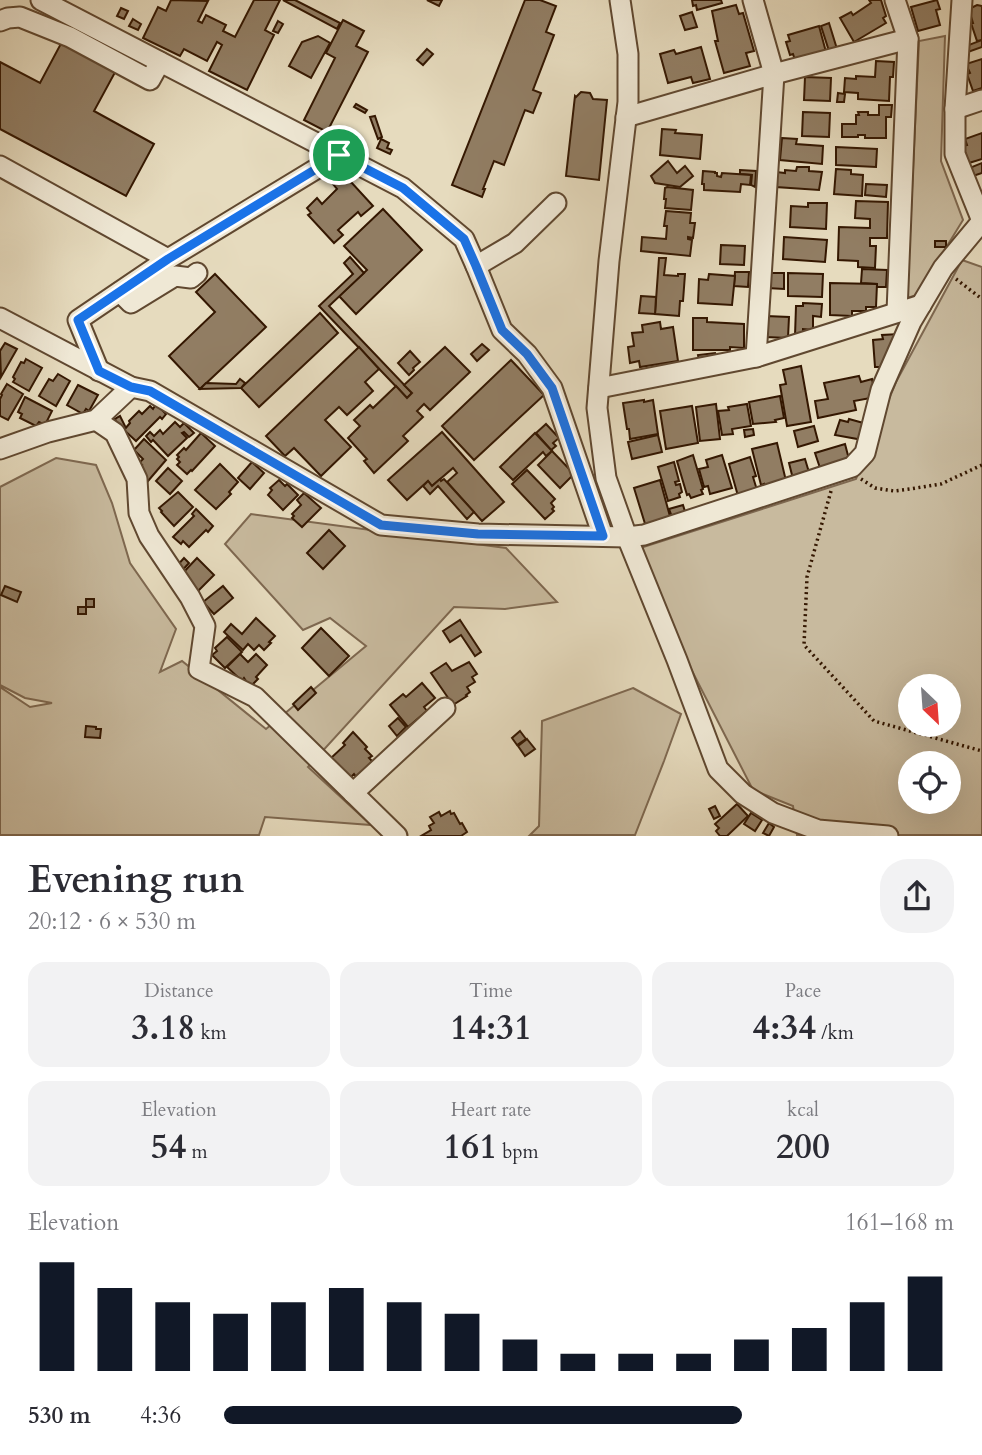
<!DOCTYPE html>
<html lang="en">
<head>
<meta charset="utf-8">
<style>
	:root { --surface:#fff; --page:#f2f2f3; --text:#2b2b33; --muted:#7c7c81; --accent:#111827 }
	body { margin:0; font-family:Cardo,serif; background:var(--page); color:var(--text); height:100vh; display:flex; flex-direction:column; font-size:26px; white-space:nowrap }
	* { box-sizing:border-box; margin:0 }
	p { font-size:23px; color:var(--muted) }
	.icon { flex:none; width:38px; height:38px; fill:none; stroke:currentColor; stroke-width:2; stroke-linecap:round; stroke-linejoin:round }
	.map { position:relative; height:836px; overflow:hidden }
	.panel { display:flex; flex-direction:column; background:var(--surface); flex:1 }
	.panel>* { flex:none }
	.needle { width:46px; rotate:155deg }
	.fabs { position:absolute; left:898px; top:674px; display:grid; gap:14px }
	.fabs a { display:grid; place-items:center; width:63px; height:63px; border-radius:50%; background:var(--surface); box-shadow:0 7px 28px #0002; font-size:35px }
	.pin { position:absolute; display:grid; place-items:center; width:60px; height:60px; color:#fff; margin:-30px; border:4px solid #fff; border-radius:50%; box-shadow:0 2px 7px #0007 }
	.round { display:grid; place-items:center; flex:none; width:74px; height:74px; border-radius:28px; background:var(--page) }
	.summary { display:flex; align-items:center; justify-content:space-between; height:119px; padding:0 28px }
	h1 { font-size:38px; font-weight:600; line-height:52px }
	.metrics { display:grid; grid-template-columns:repeat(3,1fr); gap:10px; height:119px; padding:7px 28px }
	.metrics div { display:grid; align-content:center; border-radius:18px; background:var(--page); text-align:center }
	.metrics b { font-size:35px; font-weight:600 }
	.metrics small { font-size:19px; font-weight:400 }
	.metrics p { font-size:19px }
	.chart { height:196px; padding:14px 28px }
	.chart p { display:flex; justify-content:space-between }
	.chart svg { width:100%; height:126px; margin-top:7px; stroke:var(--accent); stroke-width:6 }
	ul { padding:0 28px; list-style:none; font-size:23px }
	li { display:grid; grid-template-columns:112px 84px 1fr; align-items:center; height:52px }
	li i { height:18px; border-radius:9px; background:var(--accent) }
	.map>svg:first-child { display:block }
</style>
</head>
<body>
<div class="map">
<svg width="982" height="836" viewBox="0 0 982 836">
	<rect width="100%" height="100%" fill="#e6dbbe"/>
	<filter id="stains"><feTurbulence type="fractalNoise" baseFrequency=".00286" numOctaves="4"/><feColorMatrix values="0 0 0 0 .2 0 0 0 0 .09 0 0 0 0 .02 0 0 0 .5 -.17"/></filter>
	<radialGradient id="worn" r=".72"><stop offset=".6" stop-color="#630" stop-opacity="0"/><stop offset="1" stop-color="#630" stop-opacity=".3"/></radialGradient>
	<g fill="#c8ba9e" stroke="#7e6850" stroke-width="2" fill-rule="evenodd">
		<polygon points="945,36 941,161 963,220 917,295 907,298 919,41"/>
		<path d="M 962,260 L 982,267 L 982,835 L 797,835 L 793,806 L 753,790 L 689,665 L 637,549 L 856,479 L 896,382 ZM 910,686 L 948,686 L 948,724 L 910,724 ZM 910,763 L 948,763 L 948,802 L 910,802 Z"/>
		<polygon points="56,458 96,465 112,503 130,563 176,629 160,672 182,661 266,729 366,646 330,618 303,630 225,544 251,514 506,548 557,602 505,609 454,607 308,767 371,825 265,817 259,835 0,835 0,687 30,707 52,703 25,698 0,685 0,487"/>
		<polygon points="633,688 681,714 664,761 635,835 530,835 539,826 542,721"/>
	</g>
	<g fill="#917d63" stroke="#341701" stroke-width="2">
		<polygon points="171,0 208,1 198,21 202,23 206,15 226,25 223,31 235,37 254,0 280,0 265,30 274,35 247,90 209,71 222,45 217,42 207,61 184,49 180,56 143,38 158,7 166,11"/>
		<polygon points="283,0 295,0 340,23 337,29"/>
		<polygon points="427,0 442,0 439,6"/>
		<polygon points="525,0 540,0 556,6 546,32 554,35 533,90 541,93 533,113 525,110 504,165 494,161 483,189 485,189 482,197 452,185"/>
		<polygon points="692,0 721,0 722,3 697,10 696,5 693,6"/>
		<polygon points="869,0 881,0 886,16 883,18 886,23 854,42 840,18 851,12 853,15 871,3"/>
		<polygon points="937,0 940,9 936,10 940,25 918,31 911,7"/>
		<polygon points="736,5 739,14 743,13 754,51 746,53 750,66 724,73 715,41 718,41 712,11"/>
		<polygon points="977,5 982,6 982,40 977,41 971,23 973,23 970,13 971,8"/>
		<polygon points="121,8 128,11 124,19 117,16"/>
		<polygon points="692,12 697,27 685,30 680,16"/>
		<polygon points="133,19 141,24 138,30 129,26"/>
		<polygon points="343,20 364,31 356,46 368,52 327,132 304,120 335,58 326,53"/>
		<polygon points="278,21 283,24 278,33 273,31"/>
		<polygon points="829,23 837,49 829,51 821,26"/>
		<polygon points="819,26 826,52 795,60 793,54 790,55 786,42 790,41 788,35"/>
		<polygon points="65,36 119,65 94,111 154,144 126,196 0,129 0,62 40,83"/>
		<polygon points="318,36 330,43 311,78 289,66 302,42"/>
		<polygon points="982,40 982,47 968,52 966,46"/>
		<polygon points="701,47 710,79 693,83 691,77 668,83 660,54 674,50 676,54"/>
		<polygon points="427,49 433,54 423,65 417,60"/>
		<polygon points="982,59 982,88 973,91 967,74 970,73 966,64"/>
		<polygon points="876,61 894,62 893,77 890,77 889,101 858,99 858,93 844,92 845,78 856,79 856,76 875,77"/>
		<polygon points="805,77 831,78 830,101 804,100"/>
		<polygon points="581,92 590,93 593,99 607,100 599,180 566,176 575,96 576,97"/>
		<polygon points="838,93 845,94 844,102 837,102"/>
		<polygon points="356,104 367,110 365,113 354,107"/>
		<polygon points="879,105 892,105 891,117 886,117 886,138 865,138 865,135 858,135 858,137 842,137 842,124 856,124 856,115 859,115 858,112 868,112 868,115 879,115"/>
		<polygon points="803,112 830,113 829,137 802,136"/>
		<polygon points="375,116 382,137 378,139 370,117"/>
		<polygon points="662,129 676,130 675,133 702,135 700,159 660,155"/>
		<polygon points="982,133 982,159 969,163 963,146 967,145 965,139"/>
		<polygon points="782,138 797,139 796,144 823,146 822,164 780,160"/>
		<polygon points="381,139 389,143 387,148 392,150 390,154 377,148"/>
		<polygon points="836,147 877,149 876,167 836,165"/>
		<polygon points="668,161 677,173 685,166 693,176 680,187 655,183 651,176"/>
		<polygon points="982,163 982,173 970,177 967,169"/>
		<polygon points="797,167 809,167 809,171 822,172 819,190 776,187 777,172 785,173 785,170 796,171"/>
		<polygon points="836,169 851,170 851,174 863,175 862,196 834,194"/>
		<polygon points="740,170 756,171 755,187 751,185 752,175 740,174"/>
		<polygon points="703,171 715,172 715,173 717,173 717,176 721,177 722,173 751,175 750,185 741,184 740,192 704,190 704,184 702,184"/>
		<polygon points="340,177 352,183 373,206 361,216 358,212 338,230 343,235 334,243 308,215 311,213 307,208 317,198 322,204 337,189 333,184"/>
		<polygon points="866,184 887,185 886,197 865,195"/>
		<polygon points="667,187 693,190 691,210 665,208 666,199 664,199 665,188"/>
		<polygon points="856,201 888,202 887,238 870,238 870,246 876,246 875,268 858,267 858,261 838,260 839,227 870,228 870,219 855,218"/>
		<polygon points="808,203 827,203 826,229 790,227 791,206 808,207"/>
		<polygon points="383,209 422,250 356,314 339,296 367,270 344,246"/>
		<polygon points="666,211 691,213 690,223 695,223 693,238 688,237 688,239 692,240 690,256 641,251 642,237 666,239 667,226 664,226"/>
		<polygon points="784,237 827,240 825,262 783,259"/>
		<rect x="935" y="241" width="11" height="6"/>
		<polygon points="721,245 745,246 744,265 720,264"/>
		<polygon points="350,257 364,273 329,306 412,393 407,398 319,306 353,274 344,263"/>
		<polygon points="659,258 666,258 664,275 678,276 678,274 685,274 683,301 680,301 679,316 655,314"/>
		<polygon points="862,269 887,270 886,287 877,287 877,284 861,283"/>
		<polygon points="735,272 749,272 748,287 734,286"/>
		<polygon points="768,273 784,273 784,289 767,288"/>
		<polygon points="788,273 823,274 822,297 788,296"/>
		<polygon points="215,274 266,327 200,389 169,356 215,312 196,292"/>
		<polygon points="709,274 735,276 732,305 698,303 699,279 708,280"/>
		<polygon points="830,283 877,284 876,307 866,307 866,311 852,311 852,316 830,315"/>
		<polygon points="641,296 656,297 655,314 639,313"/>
		<polygon points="803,303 822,304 821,317 813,316 813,330 803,329 803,336 795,336 796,306 803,306"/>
		<polygon points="320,313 338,333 259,407 241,388"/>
		<polygon points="766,316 789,317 788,338 765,337"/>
		<polygon points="693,318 707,318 707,322 744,324 744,348 730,347 730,350 693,350"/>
		<polygon points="660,322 661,329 673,327 678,361 640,367 639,361 630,363 628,347 634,346 632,333 643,332 642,325"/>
		<polygon points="899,334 888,367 875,367 873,340 883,339 882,335"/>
		<polygon points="5,343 17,349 1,377 0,351"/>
		<polygon points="482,344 489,350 477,361 471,354"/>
		<polygon points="359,347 379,369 365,382 373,391 347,415 339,407 325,420 351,447 321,476 294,448 285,456 266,436"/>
		<polygon points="445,347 470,372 430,410 424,404 417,411 423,417 403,436 408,441 374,473 364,461 367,459 348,438 360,426 354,420 370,405 373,408 396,386 407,398 412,393 404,385"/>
		<polygon points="410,351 420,362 413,368 414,370 409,375 398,363"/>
		<polygon points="715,353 716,358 699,360 698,355"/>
		<polygon points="26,359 42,368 29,391 13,382 15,379 13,377 21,362 24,363"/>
		<polygon points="511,360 544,395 474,460 442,426"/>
		<polygon points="801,366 811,422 787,426 780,385 786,384 783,370"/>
		<polygon points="58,374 70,381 56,406 39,396 49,379 53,381"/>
		<polygon points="859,376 861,382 872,379 876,397 854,401 856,410 818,418 815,401 828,399 824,383"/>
		<polygon points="240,379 245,383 241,388 200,389 206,383 236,384"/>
		<polygon points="7,384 23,394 8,420 0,416 0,399 2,395 1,394"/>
		<polygon points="78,385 98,395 89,411 86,409 83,414 67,405"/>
		<polygon points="780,396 784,418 775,420 776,422 753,424 749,402"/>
		<polygon points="25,397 52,411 45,425 39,422 36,426 20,418 22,414 18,412"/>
		<polygon points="644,400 644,402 653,400 658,434 630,439 629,429 627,429 623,403"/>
		<polygon points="156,404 166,414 162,419 160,417 136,441 124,430 130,423 129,421 139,411 142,414 150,406 153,409"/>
		<polygon points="716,404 720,439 700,441 696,407"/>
		<polygon points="747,404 751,426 732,429 733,434 722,435 718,411 729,410 728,407"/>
		<polygon points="692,406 698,443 666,449 660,411"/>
		<polygon points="120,416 125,426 120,429 115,419"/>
		<polygon points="849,419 867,424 863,440 835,435 840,420 848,422"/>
		<polygon points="175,422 180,427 184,423 194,433 189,437 184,432 182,433 187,438 168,456 153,440 151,442 146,436 150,432 154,436 160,430 163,434"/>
		<polygon points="546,424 559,438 553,443 556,446 551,450 536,433"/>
		<polygon points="814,426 818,441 798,447 794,431"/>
		<polygon points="753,429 754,435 745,437 744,430"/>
		<polygon points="442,432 504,502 482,521 447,482 457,473 453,468 432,486 428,481 407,500 388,480"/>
		<polygon points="201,433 215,446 192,471 191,470 187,474 177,465 180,462 177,459 179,457 177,455 184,448 186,450"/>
		<polygon points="535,433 552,451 546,456 543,452 513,480 500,467"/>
		<polygon points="658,435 662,452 632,459 628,442"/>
		<polygon points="144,439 166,460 148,481 140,474 140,468 142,465 139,463 143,459 134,450"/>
		<polygon points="777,443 786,481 764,486 764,484 761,485 752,449"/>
		<polygon points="845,444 851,467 821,471 815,453"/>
		<polygon points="552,451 574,474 560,488 538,465"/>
		<polygon points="693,455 703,489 701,490 703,494 691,498 689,494 687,495 677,461"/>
		<polygon points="722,455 732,488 710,494 708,486 704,487 699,469 708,467 706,460"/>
		<polygon points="750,457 756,476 753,477 757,490 738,496 729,464"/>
		<polygon points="805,459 811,479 794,483 789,463"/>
		<polygon points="252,462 264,473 250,489 238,478"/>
		<polygon points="674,462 679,481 675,482 676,485 680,484 682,492 679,494 680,497 668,501 658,467"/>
		<polygon points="220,464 238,482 229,492 231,494 216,509 195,490"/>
		<polygon points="168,468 182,481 170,494 156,481"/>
		<polygon points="527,470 555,499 551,503 554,507 552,509 554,511 545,519 512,484"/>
		<polygon points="440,479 441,481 444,479 474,512 467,519 438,486 430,494 423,486 428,481 432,486"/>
		<polygon points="279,480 285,486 287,484 298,495 283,510 268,495 272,490 270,488"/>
		<polygon points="660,480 671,520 646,527 634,488"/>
		<polygon points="178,492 193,507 174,526 161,512 162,511 159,508"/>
		<polygon points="304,493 321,508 302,527 292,518 294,516 292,514 301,505 297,500"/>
		<polygon points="683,505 687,518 674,522 669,509"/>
		<polygon points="196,509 213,526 208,532 206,530 189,547 183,541 181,544 173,537 194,516 192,514"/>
		<polygon points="329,530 345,546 323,569 307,553"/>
		<polygon points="184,558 189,563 180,573 175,568"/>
		<polygon points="197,558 214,575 197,592 180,576"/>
		<polygon points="5,586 21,592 17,602 1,595"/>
		<polygon points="223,586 233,598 214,614 203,602"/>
		<rect x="86" y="599" width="8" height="8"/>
		<rect x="78" y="607" width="8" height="7"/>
		<polygon points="256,618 275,636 269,642 271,643 264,650 259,645 254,650 248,644 243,650 224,632 231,624 242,634"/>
		<polygon points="460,620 481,652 475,656 461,635 450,642 443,631"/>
		<polygon points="321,628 349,656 329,676 302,648"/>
		<polygon points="227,637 242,652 225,668 212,655 217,651 215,648"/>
		<polygon points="240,654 248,662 256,654 267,665 256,677 258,679 250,687 244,678 242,681 227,667"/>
		<polygon points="469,662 477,674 472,677 475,682 467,687 470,692 466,695 467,696 453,705 431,673 446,663 452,671"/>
		<polygon points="422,683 435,698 424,707 427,711 408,727 390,705 403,694 406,697"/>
		<polygon points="311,687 316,693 298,710 293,704"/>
		<polygon points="398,718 406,727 397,736 389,726"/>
		<polygon points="86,726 96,727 96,729 101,729 100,738 85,737"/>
		<polygon points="520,731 526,739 517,745 512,738"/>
		<polygon points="353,732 367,747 365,749 372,756 369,758 373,762 357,778 354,774 350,778 331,758 345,745 343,743"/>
		<polygon points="527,739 535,749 525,756 518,746"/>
		<polygon points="737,804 748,816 727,836 720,836 716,831 719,828 715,824"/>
		<polygon points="715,806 720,816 714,819 709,809"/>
		<polygon points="450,811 451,814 454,813 460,824 462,823 467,832 461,836 421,836 431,830 429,826 434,823 430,817 439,812 441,816"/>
		<polygon points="751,813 762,820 755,831 744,824"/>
		<polygon points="769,823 774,827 769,836 763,833"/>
	</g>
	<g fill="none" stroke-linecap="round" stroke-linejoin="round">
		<defs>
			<g id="minor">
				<polyline points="41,0 403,188 464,239 476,266 502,330 527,354 552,388 603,536"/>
				<polyline points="620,0 628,54 628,102 609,261 597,408 606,478 627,537 677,660 718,769 743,794 773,813 818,830 888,836"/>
				<polyline points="753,0 774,74 756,357"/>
				<polyline points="895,0 908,39 897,312"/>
				<polyline points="962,0 955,109 955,154 982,221"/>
				<polyline points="0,21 8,18 20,17 70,37 150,80 160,62"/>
				<polyline points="955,109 982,100"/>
				<polyline points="626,117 774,74 908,39"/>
				<polyline points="0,166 168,259"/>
				<polyline points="476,266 515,243 556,203"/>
				<polyline points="120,292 131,303 175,276 191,278 197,273"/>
				<polyline points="0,318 131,387 150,391 381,525 478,534 627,537 644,535 852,467 865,453 881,390 911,322 943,268 982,221"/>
				<polyline points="99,371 78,320 168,259 339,155"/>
				<polyline points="599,388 756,357 921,305"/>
				<polyline points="96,420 115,433 137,479 139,513 149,536 190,597 205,626 199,669 255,697 397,836"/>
				<polyline points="0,449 48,432 96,420 131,387"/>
				<polyline points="353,793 445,708"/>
			</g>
		</defs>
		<use href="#minor" stroke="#604830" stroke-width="23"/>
		<g stroke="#341701" stroke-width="3.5" stroke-dasharray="2 3.5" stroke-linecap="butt">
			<polyline points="956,279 982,299"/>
			<polyline points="861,479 875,488 894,491 910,489 941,484 982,465"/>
			<polyline points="831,491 807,577 804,645 874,721 982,751"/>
		</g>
		<use href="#minor" stroke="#efe8d5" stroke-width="19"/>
	</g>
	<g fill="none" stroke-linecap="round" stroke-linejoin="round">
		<defs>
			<polygon id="route" points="339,155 403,188 464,239 476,266 502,330 527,354 552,388 603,536 478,534 381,525 150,391 131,387 99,371 78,320 168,259"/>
		</defs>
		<use href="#route" stroke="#fff" stroke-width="14"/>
		<use href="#route" stroke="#1a73e8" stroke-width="9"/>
	</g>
	<rect width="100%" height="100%" filter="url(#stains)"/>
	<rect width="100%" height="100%" fill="url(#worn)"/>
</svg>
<div class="fabs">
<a><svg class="needle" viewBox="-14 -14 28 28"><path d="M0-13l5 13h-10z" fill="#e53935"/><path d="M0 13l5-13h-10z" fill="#7c7c81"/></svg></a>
<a><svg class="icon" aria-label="locate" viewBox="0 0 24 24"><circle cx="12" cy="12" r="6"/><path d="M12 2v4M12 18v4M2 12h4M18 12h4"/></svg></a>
</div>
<div class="pin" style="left:339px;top:155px;background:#1e9e55"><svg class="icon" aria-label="arrive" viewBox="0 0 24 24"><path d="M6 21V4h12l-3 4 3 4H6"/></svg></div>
</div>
<section class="panel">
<div class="summary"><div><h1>Evening run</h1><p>20:12 · 6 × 530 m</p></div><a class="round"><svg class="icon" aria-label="share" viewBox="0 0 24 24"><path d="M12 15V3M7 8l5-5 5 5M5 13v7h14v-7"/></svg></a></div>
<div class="metrics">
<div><p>Distance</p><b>3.18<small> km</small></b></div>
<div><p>Time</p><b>14:31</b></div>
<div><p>Pace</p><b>4:34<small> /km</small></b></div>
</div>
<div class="metrics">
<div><p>Elevation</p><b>54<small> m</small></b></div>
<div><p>Heart rate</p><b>161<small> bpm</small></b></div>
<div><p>kcal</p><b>200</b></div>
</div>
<div class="chart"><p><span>Elevation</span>161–168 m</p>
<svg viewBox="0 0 160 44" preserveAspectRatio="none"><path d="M5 44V6M15 44V15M25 44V20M35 44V24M45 44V20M55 44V15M65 44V20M75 44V24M85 44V33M95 44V38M105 44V38M115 44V38M125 44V33M135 44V29M145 44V20M155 44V11"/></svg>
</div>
<ul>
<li><b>530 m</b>4:36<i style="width:71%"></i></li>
</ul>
</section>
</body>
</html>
